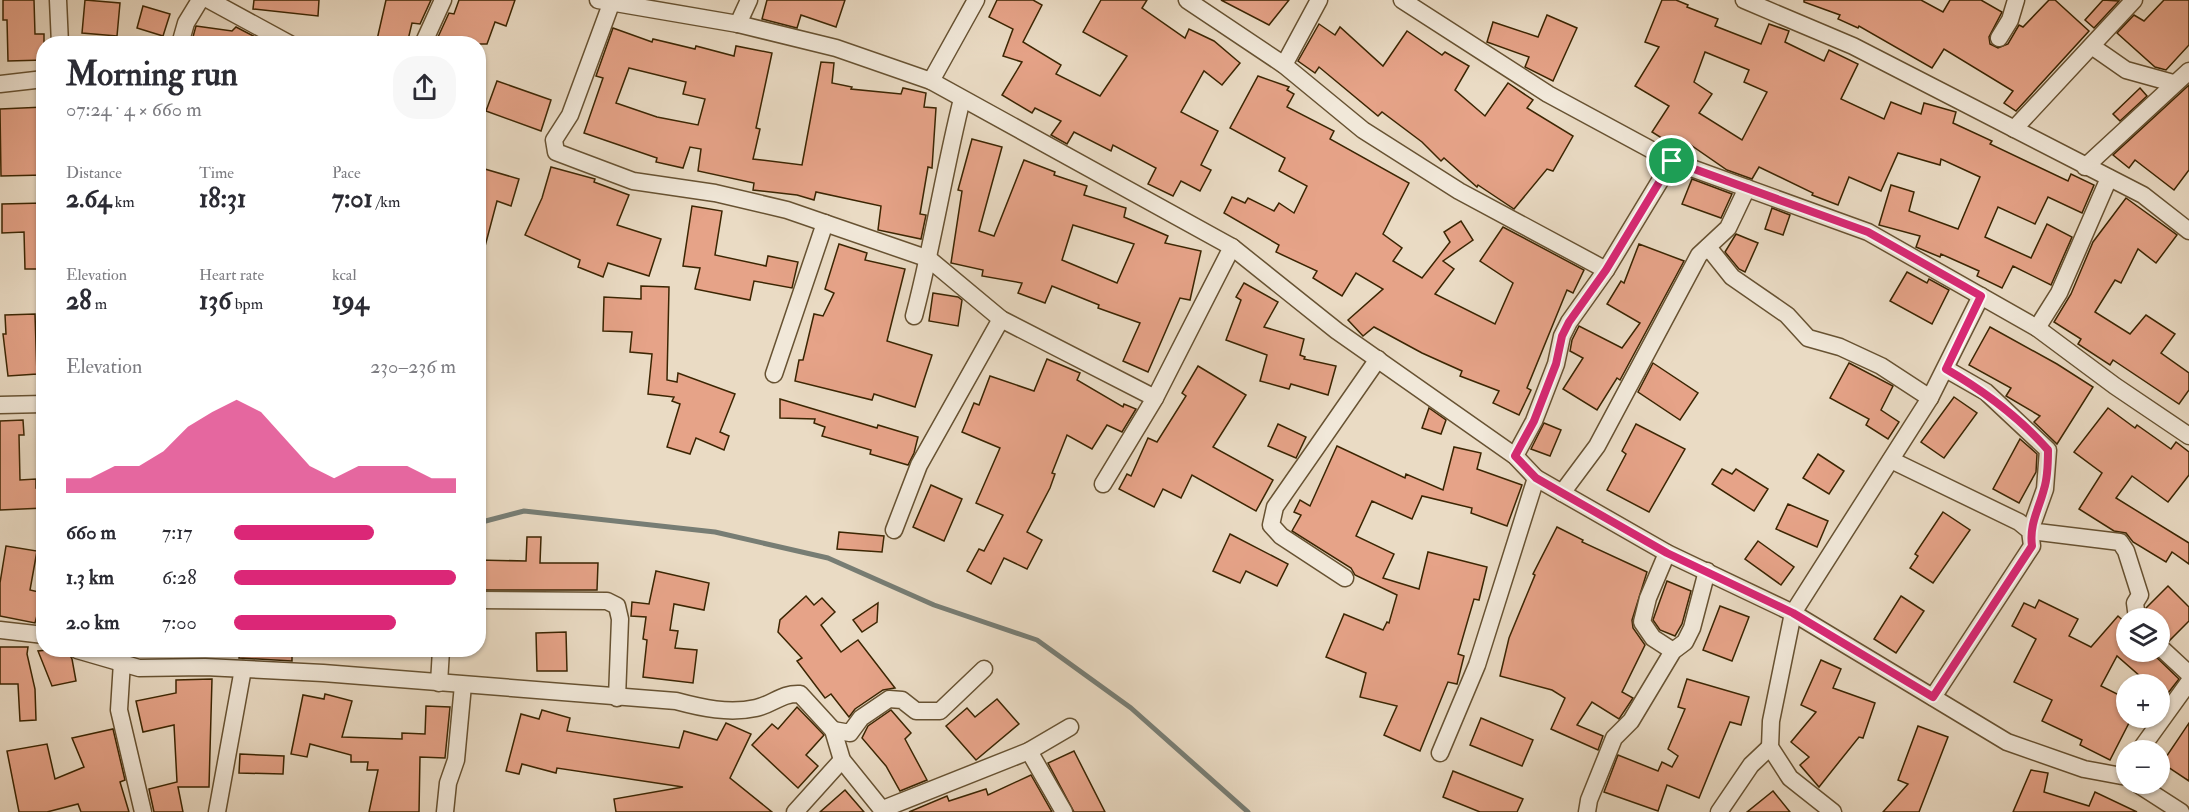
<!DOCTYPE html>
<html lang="en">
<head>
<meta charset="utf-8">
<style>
	:root { --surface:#fff; --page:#f7f7f7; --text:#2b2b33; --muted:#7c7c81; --accent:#db2777 }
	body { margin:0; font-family:"IM FELL Double Pica",serif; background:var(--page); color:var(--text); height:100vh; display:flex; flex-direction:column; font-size:22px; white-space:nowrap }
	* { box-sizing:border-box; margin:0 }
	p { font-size:20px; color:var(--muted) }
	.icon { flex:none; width:33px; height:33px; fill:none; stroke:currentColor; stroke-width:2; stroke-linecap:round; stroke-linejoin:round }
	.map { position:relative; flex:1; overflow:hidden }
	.details { position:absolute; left:36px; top:36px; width:450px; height:621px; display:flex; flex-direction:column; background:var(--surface); border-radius:24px; box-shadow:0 2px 4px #0004 }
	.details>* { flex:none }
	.tools { position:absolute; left:2116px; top:608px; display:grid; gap:12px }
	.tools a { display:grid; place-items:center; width:54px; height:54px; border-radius:50%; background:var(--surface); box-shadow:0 2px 4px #0004; font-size:30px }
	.pin { position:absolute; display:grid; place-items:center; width:51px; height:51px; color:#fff; margin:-26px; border:3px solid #fff; border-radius:50%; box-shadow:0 2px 6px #0007 }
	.round { display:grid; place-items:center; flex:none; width:63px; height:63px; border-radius:24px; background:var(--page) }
	.head { display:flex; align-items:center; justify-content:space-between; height:102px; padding:0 30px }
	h1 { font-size:33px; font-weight:700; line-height:45px }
	.metrics { display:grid; grid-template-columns:repeat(3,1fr); gap:9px; height:102px; padding:6px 30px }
	.metrics div { display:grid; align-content:center }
	.metrics b { font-size:26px; font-weight:700 }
	.metrics small { font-size:16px; font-weight:400 }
	.metrics p { font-size:16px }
	.chart { height:168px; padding:12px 30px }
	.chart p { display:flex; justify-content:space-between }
	.chart svg { width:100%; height:108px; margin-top:6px; fill:var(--accent); opacity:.7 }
	ul { padding:0 30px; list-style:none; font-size:20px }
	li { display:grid; grid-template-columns:96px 72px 1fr; align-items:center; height:45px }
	li i { height:15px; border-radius:8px; background:var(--accent) }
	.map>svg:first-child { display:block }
</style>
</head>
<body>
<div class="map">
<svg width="2189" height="812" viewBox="0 0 2189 812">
	<rect width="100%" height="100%" fill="#eadbc4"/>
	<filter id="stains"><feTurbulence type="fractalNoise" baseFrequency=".00333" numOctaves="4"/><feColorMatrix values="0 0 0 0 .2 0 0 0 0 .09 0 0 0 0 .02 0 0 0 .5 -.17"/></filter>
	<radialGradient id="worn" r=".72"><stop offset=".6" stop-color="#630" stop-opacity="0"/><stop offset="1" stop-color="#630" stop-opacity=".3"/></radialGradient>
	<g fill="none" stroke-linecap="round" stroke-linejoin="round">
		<polyline stroke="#777d74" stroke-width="5" points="478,523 524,511 715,532 828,558 934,605 1037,640 1131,708 1248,812"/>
	</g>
	<g fill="#e6a388" stroke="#3b2502" stroke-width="1.5" fill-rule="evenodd">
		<polygon points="3,0 34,0 35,34 44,34 44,60 8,61 7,20 3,20"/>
		<polygon points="85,0 120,3 117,36 82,33"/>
		<polygon points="254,0 319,0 318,16 253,9"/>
		<polygon points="386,0 431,0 420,24 412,23 407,44 376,44"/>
		<polygon points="459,0 515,0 506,26 495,22 487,44 456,44 438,37 449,13 454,14"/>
		<polygon points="767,0 845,0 836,27 801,15 797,28 762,19"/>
		<polygon points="997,0 1033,0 1042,5 1023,42 1061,65 1056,74 1100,96 1127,56 1083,32 1101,0 1147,0 1142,8 1185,38 1189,29 1214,41 1240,63 1222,85 1204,71 1181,112 1218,131 1201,165 1211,170 1200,191 1181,181 1173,196 1148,184 1156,168 1113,145 1111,151 1074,132 1067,144 1051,135 1061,121 1035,108 1032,113 1002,95 1022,62 1003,56 1013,29 989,17"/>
		<polygon points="1221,0 1289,0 1269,25"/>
		<path d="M 1662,0 L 1676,0 L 1688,5 L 1687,7 L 1718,19 L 1715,26 L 1761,44 L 1769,24 L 1789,31 L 1785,42 L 1824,61 L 1829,50 L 1858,64 L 1841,99 L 1884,119 L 1891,102 L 1921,114 L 1924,103 L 1956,112 L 1953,123 L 1992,141 L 1990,144 L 2068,181 L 2071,174 L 2094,185 L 2082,213 L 2048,197 L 2035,224 L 1998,207 L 1985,237 L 2031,258 L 2047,224 L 2072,237 L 2051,285 L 2013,266 L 2002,288 L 1977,276 L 1979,271 L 1941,254 L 1940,257 L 1916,247 L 1920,236 L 1879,225 L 1891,185 L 1914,192 L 1909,211 L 1958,229 L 1980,177 L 1941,159 L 1940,165 L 1898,153 L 1881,191 L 1849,177 L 1838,205 L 1812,195 L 1813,193 L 1759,167 L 1752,179 L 1727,170 L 1682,139 L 1676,147 L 1652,132 L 1669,106 L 1635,86 L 1659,47 L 1645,42 ZM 1705,52 L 1749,70 L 1744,82 L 1767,92 L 1742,140 L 1699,113 L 1712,94 L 1694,82 Z"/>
		<polygon points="1804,0 1921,0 1943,12 1950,0 1981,0 2002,12 1989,37 1990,44 1998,48 2008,44 2019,25 2023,27 2049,0 2055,0 2089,31 2016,111 2004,103 2013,91 1944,49 1932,68 1859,26 1858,28 1838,19 1840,15 1804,2"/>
		<polygon points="2103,0 2119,1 2094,28 2085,20"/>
		<polygon points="2164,0 2189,0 2189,45 2166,70 2155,67 2117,33 2134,15 2144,21"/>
		<polygon points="143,6 170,14 163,36 137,28"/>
		<polygon points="1547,15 1577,28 1553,81 1525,67 1529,57 1487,42 1493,22 1538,37"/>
		<polygon points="1319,24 1335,35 1340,27 1383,66 1407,31 1442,55 1445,52 1469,66 1455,90 1485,116 1508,83 1533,100 1527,108 1573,136 1553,171 1547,169 1514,209 1478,185 1477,187 1444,158 1441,161 1422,142 1382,112 1378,116 1319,67 1315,73 1298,61"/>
		<polygon points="196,26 232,31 236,27 263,41 262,44 191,44"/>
		<path d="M 613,28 L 652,42 L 653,39 L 695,49 L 696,46 L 734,56 L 736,46 L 772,53 L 756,128 L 760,129 L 753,159 L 802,165 L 821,62 L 834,63 L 832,83 L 852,87 L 851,89 L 901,94 L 903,88 L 926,93 L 924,107 L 936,108 L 932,168 L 928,167 L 920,214 L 926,215 L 921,239 L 878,230 L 881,206 L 816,192 L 814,200 L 797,195 L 753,190 L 754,183 L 698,171 L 701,149 L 690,147 L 683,168 L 656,162 L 657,158 L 584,133 L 603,78 L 596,76 ZM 629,68 L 686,82 L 683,94 L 705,99 L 698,125 L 657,117 L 616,103 Z"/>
		<polygon points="1258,76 1289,87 1287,90 1294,94 1287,107 1334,131 1330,139 1409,183 1383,234 1402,248 1393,261 1422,278 1450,242 1444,232 1461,221 1473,240 1443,261 1454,269 1435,294 1495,324 1513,283 1480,261 1503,227 1584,270 1573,293 1567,290 1527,388 1531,390 1519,415 1493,403 1499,391 1460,376 1462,371 1422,353 1374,327 1363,336 1348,320 1383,289 1356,273 1342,296 1313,278 1317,271 1276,252 1279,245 1224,213 1232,197 1245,203 1248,198 1274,211 1279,203 1294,213 1307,186 1279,171 1285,158 1230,128"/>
		<polygon points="497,81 551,100 541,131 486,111"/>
		<polygon points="2189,85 2189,170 2174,190 2135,160 2129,168 2113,155"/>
		<polygon points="2140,88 2147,96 2120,121 2113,114"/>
		<polygon points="44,107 44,175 1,176 0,109"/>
		<path d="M 972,139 L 1002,147 L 979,231 L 994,236 L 1024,160 L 1055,172 L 1054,175 L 1087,186 L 1084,195 L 1126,208 L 1124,217 L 1168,236 L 1165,243 L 1201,251 L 1190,300 L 1180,298 L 1148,372 L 1123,361 L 1140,323 L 1098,308 L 1099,305 L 1052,286 L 1045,303 L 1018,293 L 1022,283 L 982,276 L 983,270 L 951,263 L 962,191 L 958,190 ZM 1073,225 L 1134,244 L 1117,283 L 1062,260 Z"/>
		<polygon points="478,167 519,179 511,206 497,201 483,254 478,254"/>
		<polygon points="551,167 595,179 594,182 629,195 617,225 661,239 649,276 608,263 603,277 578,267 580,260 525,235 542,198"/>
		<polygon points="1692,179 1732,194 1721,218 1682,204"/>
		<polygon points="2126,198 2177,235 2156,263 2138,249 2121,283 2115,280 2095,312 2130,334 2146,315 2175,334 2161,353 2189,373 2189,390 2179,404 2113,360 2110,365 2078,344 2081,339 2054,322 2071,294 2093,242"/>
		<polygon points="44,203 44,269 25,269 24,232 2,233 2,204"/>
		<polygon points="692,206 722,211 715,255 766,266 768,256 798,262 792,288 754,281 750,300 695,289 700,268 683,266"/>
		<polygon points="1772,208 1790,215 1783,235 1765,229"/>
		<polygon points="1736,234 1758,243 1745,272 1739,269 1725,252"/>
		<polygon points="839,244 867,253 865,260 905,269 887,341 932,355 915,407 874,394 872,400 795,381 799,360 803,360 814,314 823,316 834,293 825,289"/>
		<polygon points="1639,244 1684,261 1620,380 1617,378 1597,410 1563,389 1583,358 1570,351 1572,340 1579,326 1622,348 1640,323 1607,304 1621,281 1624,283"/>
		<polygon points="1907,272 1927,283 1929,279 1949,290 1932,324 1890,301"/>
		<polygon points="1244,283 1278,302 1264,327 1304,339 1300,355 1305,357 1304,359 1336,366 1328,395 1291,384 1289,389 1260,381 1267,355 1226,340 1241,300 1236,297"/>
		<polygon points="641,286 669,287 667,380 677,382 678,373 735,394 720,432 729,436 724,450 696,438 690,454 667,447 680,404 672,401 674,397 648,394 652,354 630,352 632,332 603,331 604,297 641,299"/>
		<polygon points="933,293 958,297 962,300 958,326 929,321"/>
		<polygon points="35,314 37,374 8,376 3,334 6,334 5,315"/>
		<polygon points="1990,327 2057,364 2093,387 2057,444 2034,422 2040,416 2006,396 2011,388 1969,365"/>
		<polygon points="1047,359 1080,373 1077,380 1123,407 1124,404 1136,409 1122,432 1107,425 1092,449 1067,435 1052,473 1055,474 1050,488 1027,532 1042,540 1027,569 1004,558 991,584 967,571 979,549 984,551 1003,515 976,503 1000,448 962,432 974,403 979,405 990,376 1034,391"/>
		<polygon points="1653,363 1698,393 1680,420 1638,392"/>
		<polygon points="1849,363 1893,386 1881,410 1899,422 1888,439 1866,425 1869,419 1830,398"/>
		<polygon points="1198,366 1246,395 1213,447 1273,480 1256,511 1192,475 1181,498 1163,489 1154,507 1119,489 1127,474 1131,476 1148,438 1157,442 1186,396 1182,393"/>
		<polygon points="1954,397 1977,413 1944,458 1921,442"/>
		<polygon points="780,399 877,428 878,425 918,437 914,453 908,465 870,454 871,450 822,436 825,427 814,423 815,419 780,418"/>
		<polygon points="1429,408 1446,420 1441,434 1422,428"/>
		<polygon points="2108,408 2135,428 2137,425 2171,449 2176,442 2189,452 2189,475 2168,502 2132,476 2116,498 2189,543 2189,564 2172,552 2166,562 2133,542 2126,533 2114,531 2079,509 2102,473 2074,452"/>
		<polygon points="23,420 24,435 19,435 20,480 36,479 36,488 44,489 44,508 0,510 0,421"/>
		<polygon points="1544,423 1561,430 1550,456 1531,449"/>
		<polygon points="1278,424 1306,437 1296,458 1268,446"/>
		<polygon points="1636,424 1685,449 1649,512 1607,490 1626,454 1622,451"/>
		<polygon points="2020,439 2037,454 2036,472 2019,503 1993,489"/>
		<polygon points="1337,446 1405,478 1406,474 1443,490 1454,447 1481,453 1477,469 1522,485 1507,526 1471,513 1472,508 1422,496 1412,519 1372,501 1356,536 1394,554 1383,578 1419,589 1428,552 1487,567 1479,600 1474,599 1458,654 1464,656 1457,684 1448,682 1420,751 1384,735 1397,706 1360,697 1366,673 1326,657 1344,614 1383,630 1387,622 1389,623 1397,595 1355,575 1351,568 1292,531 1301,515 1294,512 1300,500 1310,506"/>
		<polygon points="1818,454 1844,471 1829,494 1803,478"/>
		<polygon points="1722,469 1732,474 1736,469 1768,489 1754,511 1712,484"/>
		<polygon points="931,485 962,499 944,541 913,527"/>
		<polygon points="1788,504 1828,521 1817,547 1776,529"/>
		<polygon points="1943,512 1970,530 1933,583 1910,568 1918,556 1915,554"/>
		<polygon points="1557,527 1583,540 1582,542 1647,572 1632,620 1633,628 1645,645 1622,692 1633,698 1619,719 1592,702 1577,725 1603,736 1598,750 1551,729 1565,698 1552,690 1500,676 1509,638 1535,575 1533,574"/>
		<polygon points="839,532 884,536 882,552 837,549"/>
		<polygon points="1230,534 1288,564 1277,586 1246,571 1240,583 1213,571"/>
		<polygon points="527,537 541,537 540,563 598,563 597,590 478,590 478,560 526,561"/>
		<polygon points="1758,541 1794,567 1781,585 1745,559"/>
		<polygon points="6,546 37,551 30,590 43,593 35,623 0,616 0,583"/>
		<polygon points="656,571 709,583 704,610 674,604 670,630 678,631 675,648 697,650 693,683 643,677 647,640 643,639 646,617 631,616 632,602 649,604"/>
		<polygon points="1667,581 1691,591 1682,624 1675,636 1660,630 1653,620"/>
		<polygon points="2168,586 2189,607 2189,621 2169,641 2160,637 2160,618 2147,618 2146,608"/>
		<polygon points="806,596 814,605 822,598 835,612 821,625 841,652 858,640 895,688 883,690 855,709 849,717 831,694 825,698 797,661 802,658 778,632 780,620"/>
		<polygon points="1901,596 1924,611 1896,653 1874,639"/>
		<polygon points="2039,600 2078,619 2069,636 2091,647 2118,616 2127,624 2127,651 2150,651 2179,679 2168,693 2152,677 2148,683 2117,656 2101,686 2127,699 2127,717 2132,717 2110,760 2080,745 2082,740 2042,721 2052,700 2014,682 2036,639 2012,626 2024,603 2035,608"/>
		<polygon points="878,603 877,622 862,632 853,620"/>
		<polygon points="1720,606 1749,617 1732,661 1703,650"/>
		<polygon points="566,632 567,671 537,671 536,633"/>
		<polygon points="0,647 28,647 27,654 35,689 36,720 20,721 18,684 0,684"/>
		<polygon points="47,650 67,650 72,659 76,681 52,686 38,651"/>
		<polygon points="240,650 292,650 292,661 239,658"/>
		<polygon points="1821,660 1841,669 1833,688 1875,703 1863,738 1859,737 1819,787 1800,765 1809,757 1791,742 1816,712 1801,705"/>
		<polygon points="212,679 209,787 178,787 183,812 154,812 149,789 177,782 174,725 143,732 136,701 176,693 176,680"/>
		<polygon points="1687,679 1749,697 1741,725 1730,722 1699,798 1667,785 1658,811 1604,792 1618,755 1658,771 1662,762 1672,767 1678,756 1668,749 1685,709 1678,707"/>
		<polygon points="325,694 352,701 342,737 402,739 402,733 425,734 426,706 450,707 445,758 420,757 419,812 369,812 378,770 367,770 368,762 351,762 351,755 310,744 307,757 291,754 303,695 324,699"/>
		<polygon points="997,699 1019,724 976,760 946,726 967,708 975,717"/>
		<polygon points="797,707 824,735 806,755 818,766 798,788 752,745 772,724 778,729"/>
		<polygon points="542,710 570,718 567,731 679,748 684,731 717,740 726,723 751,734 730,778 772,812 616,812 614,799 683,787 557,768 556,773 522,764 519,774 506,771 521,714 539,719"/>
		<polygon points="891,710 911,733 905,739 927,780 900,791 886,766 862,738 868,726"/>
		<polygon points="1481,718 1533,740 1522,766 1470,745"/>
		<polygon points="2189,723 2189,781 2162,763"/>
		<polygon points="1918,726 1948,737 1919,812 1883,812 1908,784 1898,780"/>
		<polygon points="113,729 125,780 120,782 129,812 81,812 78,804 47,812 19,812 7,751 47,744 55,779 84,767 72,738"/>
		<polygon points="1074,751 1105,812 1074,812 1048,763"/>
		<polygon points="240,754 284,756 283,774 239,773"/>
		<polygon points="2031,770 2048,773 2044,792 2089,806 2095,792 2137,812 2013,812"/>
		<polygon points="1453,771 1523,799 1517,812 1480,812 1443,797"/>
		<polygon points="1031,775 1052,812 909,812 947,796 949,801 986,789 988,795"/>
		<polygon points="845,790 864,812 820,812"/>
		<polygon points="1773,791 1790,812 1747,812"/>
	</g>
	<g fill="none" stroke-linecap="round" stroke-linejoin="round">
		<defs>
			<g id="minor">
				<polyline points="58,0 60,44"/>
				<polyline points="209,0 290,44"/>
				<polyline points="598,0 738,24 836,48 931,81 1232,247 1337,331 1515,456 1536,478 1667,553 1793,613 2007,742 2084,769 2127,777"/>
				<polyline points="1187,0 1284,65 1363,130 1459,191 1606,270"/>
				<polyline points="1402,0 1548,94 1672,161 1868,232 2037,328 2115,386 2189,436"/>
				<polyline points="1744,0 1853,46 2143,195 2189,231"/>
				<polyline points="611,4 570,115 554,140 556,152 633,181 715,193 787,210 929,259 1001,319 1155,398"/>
				<polyline points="738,24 749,0"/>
				<polyline points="1999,38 2010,20 2016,0"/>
				<polyline points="180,44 186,23 200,0"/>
				<polyline points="423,44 443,0"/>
				<polyline points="2093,47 2126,70 2173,83"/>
				<polyline points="1284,65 1319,0"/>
				<polyline points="931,81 976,0"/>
				<polyline points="0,84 44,79"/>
				<polyline points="2014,129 2134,0"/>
				<polyline points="2085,167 2189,71"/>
				<polyline points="1708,247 1732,277 1787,315 1808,338 1840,347 1881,366 1930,398"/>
				<path d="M 914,316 C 933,244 944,171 962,99"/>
				<polyline points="2037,328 2059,293 2109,178"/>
				<polyline points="1946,369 1986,392 2048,450 2045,489 2030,531 2120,542 2126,551 2140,595 2135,603 2137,618"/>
				<polyline points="774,374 825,223"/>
				<polyline points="0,405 44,404"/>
				<polyline points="1515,456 1534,421 1556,364 1562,336 1569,322 1606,270 1672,161"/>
				<polyline points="1891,460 2019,522 2030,531 2032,546 1933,697"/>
				<polyline points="1103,484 1155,398 1232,247"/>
				<polyline points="1562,493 1597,446 1699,255 1728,228 1747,188"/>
				<polyline points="894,530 919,465 1001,319"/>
				<polyline points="1667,553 1648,598 1642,622 1653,638 1673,651"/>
				<polyline points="1345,578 1281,536 1271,525 1275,507 1378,359"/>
				<polyline points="478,600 607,601 617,606 620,619 617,698"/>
				<polyline points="0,630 44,635"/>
				<polyline points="2160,647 2189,674"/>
				<path d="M 77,650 L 139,668 L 205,667 L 323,673 L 676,701 C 702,708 729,714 756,708 C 774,704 781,693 800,694 L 833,730 L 842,760 L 884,812"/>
				<polyline points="122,662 119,710 143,812"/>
				<polyline points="439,683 441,650"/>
				<polyline points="833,730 850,733 861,718 889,699 902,700 916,711 940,711 984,669"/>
				<polyline points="2140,750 2189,682"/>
				<polyline points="1029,751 1064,812"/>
				<polyline points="1440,753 1477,665 1536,478"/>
				<polyline points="2136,783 2181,812"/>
				<polyline points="883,809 1029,751 1070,727"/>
				<polyline points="217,812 243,669"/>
				<polyline points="445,812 448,783 456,760 463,685"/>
				<polyline points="795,812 842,760"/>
				<polyline points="1587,812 1589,800 1614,738 1631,721 1673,651 1685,642 1692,628 1707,571"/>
				<polyline points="1719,812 1751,765 1770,747"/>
				<polyline points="1833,812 1790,778 1770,747 1771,721 1793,613 1930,398 1981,296"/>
			</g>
		</defs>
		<use href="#minor" stroke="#675232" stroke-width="19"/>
		<use href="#minor" stroke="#f1e8d9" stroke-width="16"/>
	</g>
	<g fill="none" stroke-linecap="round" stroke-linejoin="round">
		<defs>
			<path id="route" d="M 1672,161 L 1868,232 L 1981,296 L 1946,369 C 1984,391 2019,417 2048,450 C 2048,463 2048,477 2044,489 C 2039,509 2029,524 2032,546 L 1933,697 L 1793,613 L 1667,553 L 1536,478 L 1515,456 L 1534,421 L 1556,364 L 1562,336 L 1569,322 L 1606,270 Z"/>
		</defs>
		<use href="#route" stroke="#fff" stroke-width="12"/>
		<use href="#route" stroke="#db2777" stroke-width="8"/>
	</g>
	<rect width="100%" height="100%" filter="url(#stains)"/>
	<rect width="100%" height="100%" fill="url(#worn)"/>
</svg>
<div class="tools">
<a><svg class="icon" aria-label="layers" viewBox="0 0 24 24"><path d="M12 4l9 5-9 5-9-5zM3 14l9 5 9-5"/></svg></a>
<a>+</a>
<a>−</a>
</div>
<div class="pin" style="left:1672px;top:161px;background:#1e9e55"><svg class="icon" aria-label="arrive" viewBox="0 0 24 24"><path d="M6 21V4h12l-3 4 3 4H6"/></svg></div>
<section class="details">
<div class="head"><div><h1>Morning run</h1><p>07:24 · 4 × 660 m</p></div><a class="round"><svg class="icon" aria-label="share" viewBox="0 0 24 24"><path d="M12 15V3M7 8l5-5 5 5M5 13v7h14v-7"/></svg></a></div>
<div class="metrics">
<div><p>Distance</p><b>2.64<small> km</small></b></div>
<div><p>Time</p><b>18:31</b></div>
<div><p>Pace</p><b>7:01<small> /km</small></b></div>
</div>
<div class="metrics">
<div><p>Elevation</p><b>28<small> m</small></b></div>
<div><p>Heart rate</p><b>136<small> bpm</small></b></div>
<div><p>kcal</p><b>194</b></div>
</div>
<div class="chart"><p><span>Elevation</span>230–236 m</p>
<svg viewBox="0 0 160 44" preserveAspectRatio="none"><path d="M0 44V38L10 38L20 33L30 33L40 27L50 17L60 11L70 6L80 11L90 22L100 33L110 38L120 33L130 33L140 33L150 38L160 38V44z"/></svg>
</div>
<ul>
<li><b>660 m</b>7:17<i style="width:63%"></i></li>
<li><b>1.3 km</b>6:28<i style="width:100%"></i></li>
<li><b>2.0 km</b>7:00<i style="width:73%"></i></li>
</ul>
</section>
</div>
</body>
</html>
